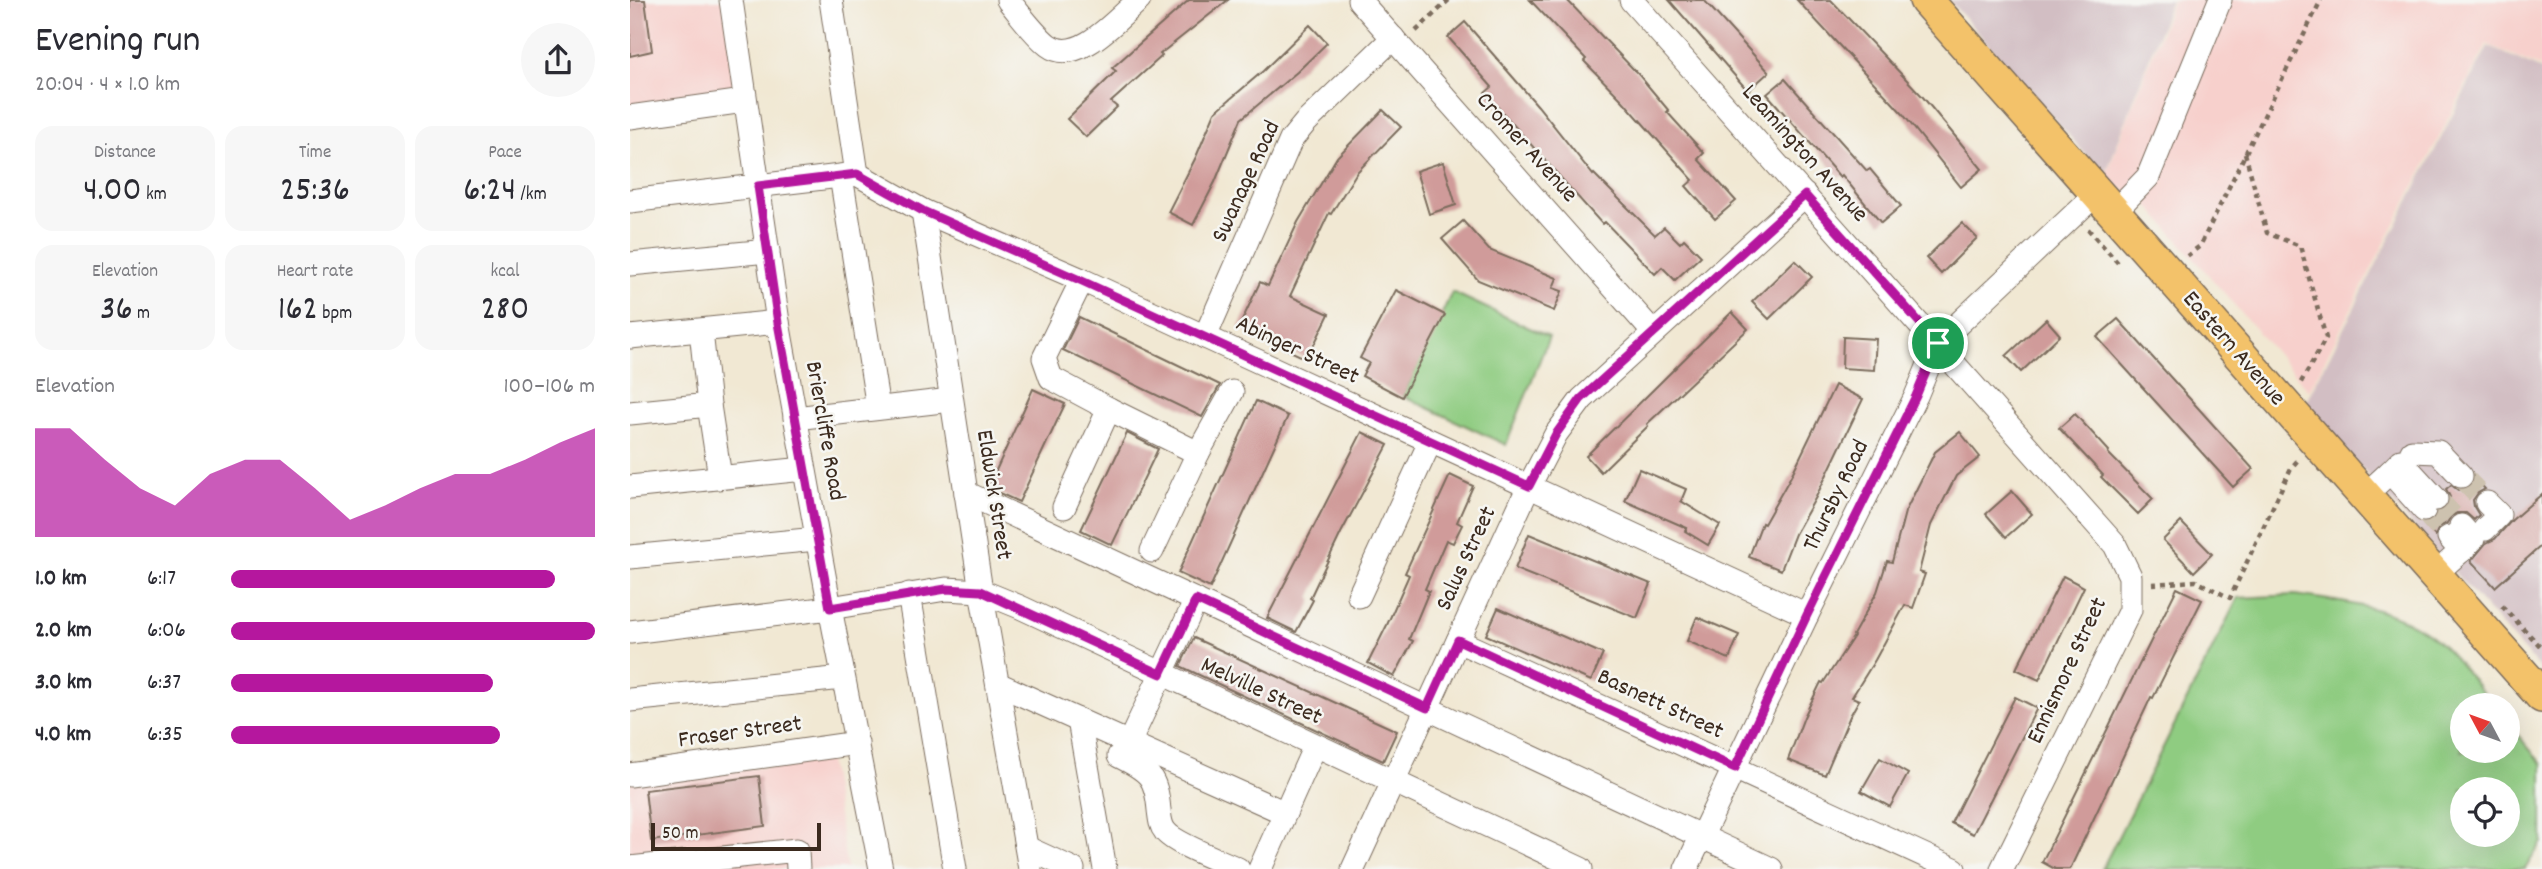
<!DOCTYPE html>
<html lang="en">
<head>
<meta charset="utf-8">
<style>
	:root { --surface:#fff; --page:#f7f7f7; --text:#2b2b33; --muted:#7c7c81; --accent:#b5179e }
	body { margin:0; font-family:Dekko,sans-serif; background:var(--page); color:var(--text); height:100vh; display:flex; flex-direction:column; font-size:26px; white-space:nowrap }
	* { box-sizing:border-box; margin:0 }
	p { font-size:23px; color:var(--muted) }
	.icon { flex:none; width:38px; height:38px; fill:none; stroke:currentColor; stroke-width:2; stroke-linecap:round; stroke-linejoin:round }
	.map { position:relative; flex:1; overflow:hidden }
	.drawer { display:flex; flex-direction:column; background:var(--surface); width:630px }
	.drawer>* { flex:none }
	.needle { width:46px; rotate:311deg }
	.controls { position:absolute; left:1820px; top:693px; display:grid; gap:14px }
	.controls a { display:grid; place-items:center; width:70px; height:70px; border-radius:50%; background:var(--surface); box-shadow:0 7px 28px #0002; font-size:35px }
	.scale { position:absolute; left:21px; bottom:18px; width:170px; box-sizing:border-box; padding-left:7px; border:4px solid #3b2a1e; border-top:0; font-size:19px; line-height:24px; white-space:nowrap; color:#3b2a1e; -webkit-text-stroke:5px #f6f6f2; paint-order:stroke }
	.pin { position:absolute; display:grid; place-items:center; width:60px; height:60px; color:#fff; margin:-30px; border:4px solid #fff; border-radius:50%; box-shadow:0 2px 7px #0007 }
	.round { display:grid; place-items:center; flex:none; width:74px; height:74px; border-radius:37px; background:var(--page) }
	.head { display:flex; align-items:center; justify-content:space-between; height:119px; padding:0 35px }
	h1 { font-size:38px; font-weight:600; line-height:52px }
	.figures { display:grid; grid-template-columns:repeat(3,1fr); gap:10px; height:119px; padding:7px 35px }
	.figures div { display:grid; align-content:center; border-radius:18px; background:var(--page); text-align:center }
	.figures b { font-size:35px; font-weight:600 }
	.figures small { font-size:19px; font-weight:400 }
	.figures p { font-size:19px }
	.chart { height:196px; padding:14px 35px }
	.chart p { display:flex; justify-content:space-between }
	.chart svg { width:100%; height:126px; margin-top:7px; fill:var(--accent); opacity:.7 }
	ul { padding:0 35px; list-style:none; font-size:23px }
	li { display:grid; grid-template-columns:112px 84px 1fr; align-items:center; height:52px }
	li i { height:18px; border-radius:9px; background:var(--accent) }
	main { display:flex; flex:1; min-height:0 }
	.map>svg:first-child { display:block }
</style>
</head>
<body>
<main>
<section class="drawer">
<div class="head"><div><h1>Evening run</h1><p>20:04 · 4 × 1.0 km</p></div><a class="round"><svg class="icon" aria-label="share" viewBox="0 0 24 24"><path d="M12 15V3M7 8l5-5 5 5M5 13v7h14v-7"/></svg></a></div>
<div class="figures">
<div><p>Distance</p><b>4.00<small> km</small></b></div>
<div><p>Time</p><b>25:36</b></div>
<div><p>Pace</p><b>6:24<small> /km</small></b></div>
</div>
<div class="figures">
<div><p>Elevation</p><b>36<small> m</small></b></div>
<div><p>Heart rate</p><b>162<small> bpm</small></b></div>
<div><p>kcal</p><b>280</b></div>
</div>
<div class="chart"><p><span>Elevation</span>100–106 m</p>
<svg viewBox="0 0 160 44" preserveAspectRatio="none"><path d="M0 44V6L10 6L20 17L30 27L40 33L50 22L60 17L70 17L80 27L90 38L100 33L110 27L120 22L130 22L140 17L150 11L160 6V44z"/></svg>
</div>
<ul>
<li><b>1.0 km</b>6:17<i style="width:89%"></i></li>
<li><b>2.0 km</b>6:06<i style="width:100%"></i></li>
<li><b>3.0 km</b>6:37<i style="width:72%"></i></li>
<li><b>4.0 km</b>6:35<i style="width:74%"></i></li>
</ul>
</section>
<div class="map">
<svg width="1912" height="869" viewBox="0 0 1912 869">
	<rect width="100%" height="100%" fill="#f6f6f2"/>
	<filter id="ink" filterUnits="userSpaceOnUse"><feTurbulence type="fractalNoise" baseFrequency=".0143" numOctaves="2"/><feDisplacementMap in="SourceGraphic" scale="14" xChannelSelector="R" yChannelSelector="G"/><feConvolveMatrix kernelMatrix="1 2 1 2 8 2 1 2 1" color-interpolation-filters="sRGB"/></filter>
	<filter id="wash" filterUnits="userSpaceOnUse"><feTurbulence type="fractalNoise" baseFrequency=".00686" numOctaves="4" result="noise"/><feDisplacementMap in="SourceGraphic" scale="28" xChannelSelector="R" yChannelSelector="G"/><feGaussianBlur stdDeviation="1.57" result="paint"/><feColorMatrix in="noise" values="0 0 0 0 0 0 0 0 0 0 0 0 0 0 0 0 0 1.4 0 .05"/><feComposite in="paint" operator="in"/></filter>
	<g filter="url(#wash)">
		<rect width="100%" height="100%" fill="#f1e8d3"/>
		<g fill="#f7d0cc">
			<polygon points="0,0 102,0 114,101 0,117"/>
			<polygon points="1543,0 1912,0 1912,68 1857,44 1679,391 1517,204 1475,178"/>
			<polygon points="199,760 217,869 0,869 0,782"/>
		</g>
		<g fill="#d2bec3">
			<polygon points="1319,0 1541,0 1475,176"/>
			<polygon points="1858,46 1912,70 1912,671 1675,404"/>
		</g>
		<g fill="#8fcc81" stroke="#657b50" stroke-width="2" fill-rule="evenodd">
			<polygon points="822,292 919,337 876,445 773,396"/>
			<path d="M 1665,595 C 1717,602 1774,608 1814,647 C 1832,665 1847,686 1863,705 L 1832,705 L 1832,751 L 1878,751 L 1878,723 L 1912,764 L 1912,842 L 1895,869 L 1472,869 L 1608,598 ZM 1832,789 L 1878,789 L 1878,835 L 1832,835 Z"/>
		</g>
		<g id="blocks">
			<g fill="#d09b9a">
				<polygon points="0,0 15,0 22,51 0,56"/>
				<polygon points="559,0 598,0 530,54 532,56 481,102 487,107 456,137 437,119 486,71 482,68"/>
				<polygon points="900,0 937,0 1009,75 1039,111 1037,112 1074,153 1068,159 1106,201 1085,219 1056,186 1063,180 993,101 954,61 956,59"/>
				<polygon points="1039,0 1074,0 1139,72 1118,91"/>
				<polygon points="1167,0 1201,0 1292,96 1352,169 1331,187 1272,113"/>
				<polygon points="835,22 908,106 963,175 964,174 1025,235 1034,227 1050,243 1054,239 1071,256 1045,280 1032,267 1025,274 975,222 972,224 855,93 862,87 818,37"/>
				<polygon points="680,25 697,43 667,72 611,119 585,182 563,225 538,212 566,157 585,112 633,71"/>
				<polygon points="1155,79 1237,171 1240,169 1271,206 1251,223 1212,175 1210,177 1137,94"/>
				<polygon points="753,110 771,127 727,172 701,214 699,213 660,296 699,314 677,359 609,327 630,282 638,286 668,222 707,157"/>
				<polygon points="813,162 826,205 799,214 786,171"/>
				<polygon points="833,221 859,250 927,278 923,288 932,291 924,311 848,280 812,239"/>
				<polygon points="1332,223 1347,238 1311,274 1296,258"/>
				<polygon points="1165,260 1182,277 1139,319 1122,302"/>
				<polygon points="766,290 815,315 772,397 732,376 739,363 730,358"/>
				<polygon points="1102,312 1118,329 1017,424 1018,426 971,472 956,456"/>
				<polygon points="449,317 590,385 572,417 433,350"/>
				<polygon points="1416,319 1430,335 1391,372 1376,356"/>
				<polygon points="1488,319 1623,469 1603,487 1467,337"/>
				<polygon points="1213,337 1246,339 1244,370 1212,368"/>
				<polygon points="1205,385 1233,399 1186,497 1165,534 1151,570 1119,557 1132,523 1134,524 1161,476"/>
				<polygon points="403,389 435,404 389,502 358,488"/>
				<polygon points="626,401 658,416 580,588 548,573"/>
				<polygon points="1445,414 1479,451 1478,453 1523,499 1508,514 1471,477 1473,475 1429,428"/>
				<polygon points="732,432 758,445 711,533 680,598 683,600 666,632 637,618"/>
				<polygon points="1330,432 1350,457 1326,476 1301,525 1289,572 1295,574 1283,608 1275,605 1245,660 1222,697 1229,700 1220,716 1195,775 1158,760 1174,717 1191,682 1193,683 1224,636 1223,635 1247,592 1257,561 1262,562 1275,512 1305,452"/>
				<polygon points="497,433 528,449 482,545 451,530"/>
				<polygon points="1009,469 1056,489 1051,501 1090,525 1078,545 1055,531 1057,528 995,501"/>
				<polygon points="820,475 843,486 827,522 832,525 823,543 816,540 795,589 799,591 779,639 783,641 764,677 738,663 757,625 779,575 775,573"/>
				<polygon points="1845,478 1855,489 1848,493 1843,500 1844,507 1849,515 1844,520 1836,513 1827,513 1821,516 1817,523 1809,527 1805,536 1795,524 1803,521 1807,513 1815,510 1819,504 1820,497 1816,489 1821,485 1828,490 1835,489 1841,486"/>
				<polygon points="1382,491 1402,514 1376,537 1356,514"/>
				<polygon points="1912,494 1912,545 1865,587 1841,561 1856,543 1865,539 1882,520"/>
				<polygon points="1551,522 1582,554 1564,572 1533,540"/>
				<polygon points="899,534 1021,584 1007,618 885,569"/>
				<polygon points="1433,576 1454,587 1409,680 1386,669"/>
				<polygon points="1547,588 1572,600 1523,698 1521,697 1440,869 1425,869 1412,862"/>
				<polygon points="868,608 973,654 961,681 856,635"/>
				<polygon points="1067,617 1109,635 1099,659 1057,641"/>
				<polygon points="564,638 767,731 753,761 550,666"/>
				<polygon points="1385,697 1407,708 1343,834 1321,823"/>
				<polygon points="1250,758 1278,774 1260,807 1231,791"/>
				<polygon points="129,776 135,826 21,841 15,790"/>
			</g>
		</g>
	</g>
	<g filter="url(#ink)">
		<use href="#blocks" fill-opacity="0" stroke="#7b6c5d" stroke-width="2"/>
		<g fill="none" stroke-linecap="round" stroke-linejoin="round">
			<g stroke="#cdc2af" stroke-width="23" stroke-dasharray="23 11" stroke-linecap="butt">
				<polyline points="1831,476 1857,503"/>
				<polyline points="1806,499 1831,526"/>
				<polyline points="1794,510 1819,537"/>
			</g>
			<defs>
				<g id="minor">
					<polyline points="101,0 148,322 200,608 251,869"/>
					<polyline points="201,0 227,174"/>
					<path d="M 378,0 C 390,14 403,33 418,45 C 447,67 488,18 509,0"/>
					<polyline points="729,0 1023,332"/>
					<polyline points="1001,0 1485,545 1500,576 1500,610 1372,869"/>
					<polyline points="0,117 114,101"/>
					<polyline points="211,176 248,408"/>
					<polyline points="0,201 227,174 293,211 452,280 1177,615"/>
					<polyline points="293,211 351,591 400,869"/>
					<polyline points="1483,213 1518,177 1590,0"/>
					<polyline points="0,264 138,251"/>
					<polyline points="452,280 414,358 421,378 479,409 568,453 602,392"/>
					<polyline points="0,337 148,322"/>
					<polyline points="575,337 661,140 675,123 763,38"/>
					<polyline points="79,405 90,477"/>
					<polyline points="0,413 79,405 71,331"/>
					<polyline points="165,418 321,400"/>
					<polyline points="1782,451 1808,452 1831,476"/>
					<polyline points="1760,472 1771,461 1806,499"/>
					<polyline points="0,487 174,469"/>
					<polyline points="336,493 1141,869"/>
					<polyline points="1734,496 1760,472 1794,510"/>
					<polyline points="434,507 479,409"/>
					<polyline points="1855,529 1869,515 1857,503"/>
					<polyline points="522,551 568,453"/>
					<polyline points="1831,551 1843,539 1831,526"/>
					<polyline points="0,557 187,539"/>
					<polyline points="1804,575 1831,551 1819,537"/>
					<polyline points="279,594 325,869"/>
					<polyline points="729,596 800,442"/>
					<polyline points="0,632 200,608 316,589 351,591 390,607 951,869"/>
					<polyline points="828,641 1324,869"/>
					<polyline points="368,684 655,813"/>
					<polyline points="0,700 213,678"/>
					<polyline points="449,720 475,869"/>
					<polyline points="499,743 566,600"/>
					<path d="M 489,756 C 519,771 526,776 529,810 C 530,817 530,825 535,831 C 543,843 593,862 608,869"/>
					<polyline points="0,775 227,743"/>
					<polyline points="397,848 443,869"/>
					<polyline points="0,868 167,850 168,869"/>
					<polyline points="630,869 685,746"/>
					<polyline points="723,869 899,486 926,434 952,399 1175,195"/>
					<polyline points="1056,869 1177,615 1286,396 1308,343 1467,193"/>
				</g>
				<polyline id="highway" points="1296,0 1912,696"/>
			</defs>
			<use href="#minor" stroke="#7b6c5d" stroke-width="25"/>
			<use href="#highway" stroke="#7b6c5d" stroke-width="36"/>
			<g stroke="#7b6c5d" stroke-width="4.5" stroke-dasharray="5 5" stroke-linecap="butt">
				<polyline points="786,31 819,0"/>
				<polyline points="1615,153 1637,233 1670,246 1696,338 1670,384"/>
				<polyline points="1458,229 1489,264"/>
				<polyline points="1557,256 1570,246 1691,0"/>
				<polyline points="1522,584 1566,581 1600,598 1661,468 1668,460"/>
				<polyline points="1872,606 1912,648"/>
			</g>
			<use href="#minor" stroke="#fff" stroke-width="23"/>
			<use href="#highway" stroke="#f3c26a" stroke-width="33"/>
		</g>
	</g>
	<g fill="none" stroke-linecap="round" stroke-linejoin="round" filter="url(#ink)">
		<defs>
			<polygon id="route" points="227,174 293,211 452,281 899,486 926,434 951,399 1175,195 1308,343 1286,396 1177,615 1105,768 828,640 797,708 566,600 531,674 351,591 316,589 200,608 148,323 128,186"/>
		</defs>
		<use href="#route" stroke="#fff" stroke-width="14"/>
		<use href="#route" stroke="#b5179e" stroke-width="9"/>
	</g>
	<g text-anchor="middle" dominant-baseline="central" stroke-width="5" stroke-linejoin="round" paint-order="stroke">
		<g font-size="24" fill="#3b2a1e" stroke="#f6f6f2">
			<text transform="translate(896 148) rotate(48)">Cromer Avenue</text>
			<text transform="translate(1174 154) rotate(48)">Leamington Avenue</text>
			<text transform="translate(617 182) rotate(-65)">Swanage Road</text>
			<text transform="translate(1603 349) rotate(49)">Eastern Avenue</text>
			<text transform="translate(667 351) rotate(25)">Abinger Street</text>
			<text transform="translate(194 431) rotate(80)">Briercliffe Road</text>
			<text transform="translate(363 495) rotate(81)">Eldwick Street</text>
			<text transform="translate(1207 496) rotate(-64)">Thursby Road</text>
			<text transform="translate(837 559) rotate(-65)">Salus Street</text>
			<text transform="translate(1438 671) rotate(-65)">Ennismore Street</text>
			<text transform="translate(631 692) rotate(25)">Melville Street</text>
			<text transform="translate(1030 705) rotate(25)">Basnett Street</text>
			<text transform="translate(110 733) rotate(-8)">Fraser Street</text>
		</g>
	</g>
</svg>
<div class="controls">
<a><svg class="needle" viewBox="-14 -14 28 28"><path d="M0-13l5 13h-10z" fill="#e53935"/><path d="M0 13l5-13h-10z" fill="#7c7c81"/></svg></a>
<a><svg class="icon" aria-label="locate" viewBox="0 0 24 24"><circle cx="12" cy="12" r="6"/><path d="M12 2v4M12 18v4M2 12h4M18 12h4"/></svg></a>
</div>
<div class="scale">50 m</div>
<div class="pin" style="left:1308px;top:343px;background:#1e9e55"><svg class="icon" aria-label="arrive" viewBox="0 0 24 24"><path d="M6 21V4h12l-3 4 3 4H6"/></svg></div>
</div>
</main>
</body>
</html>
